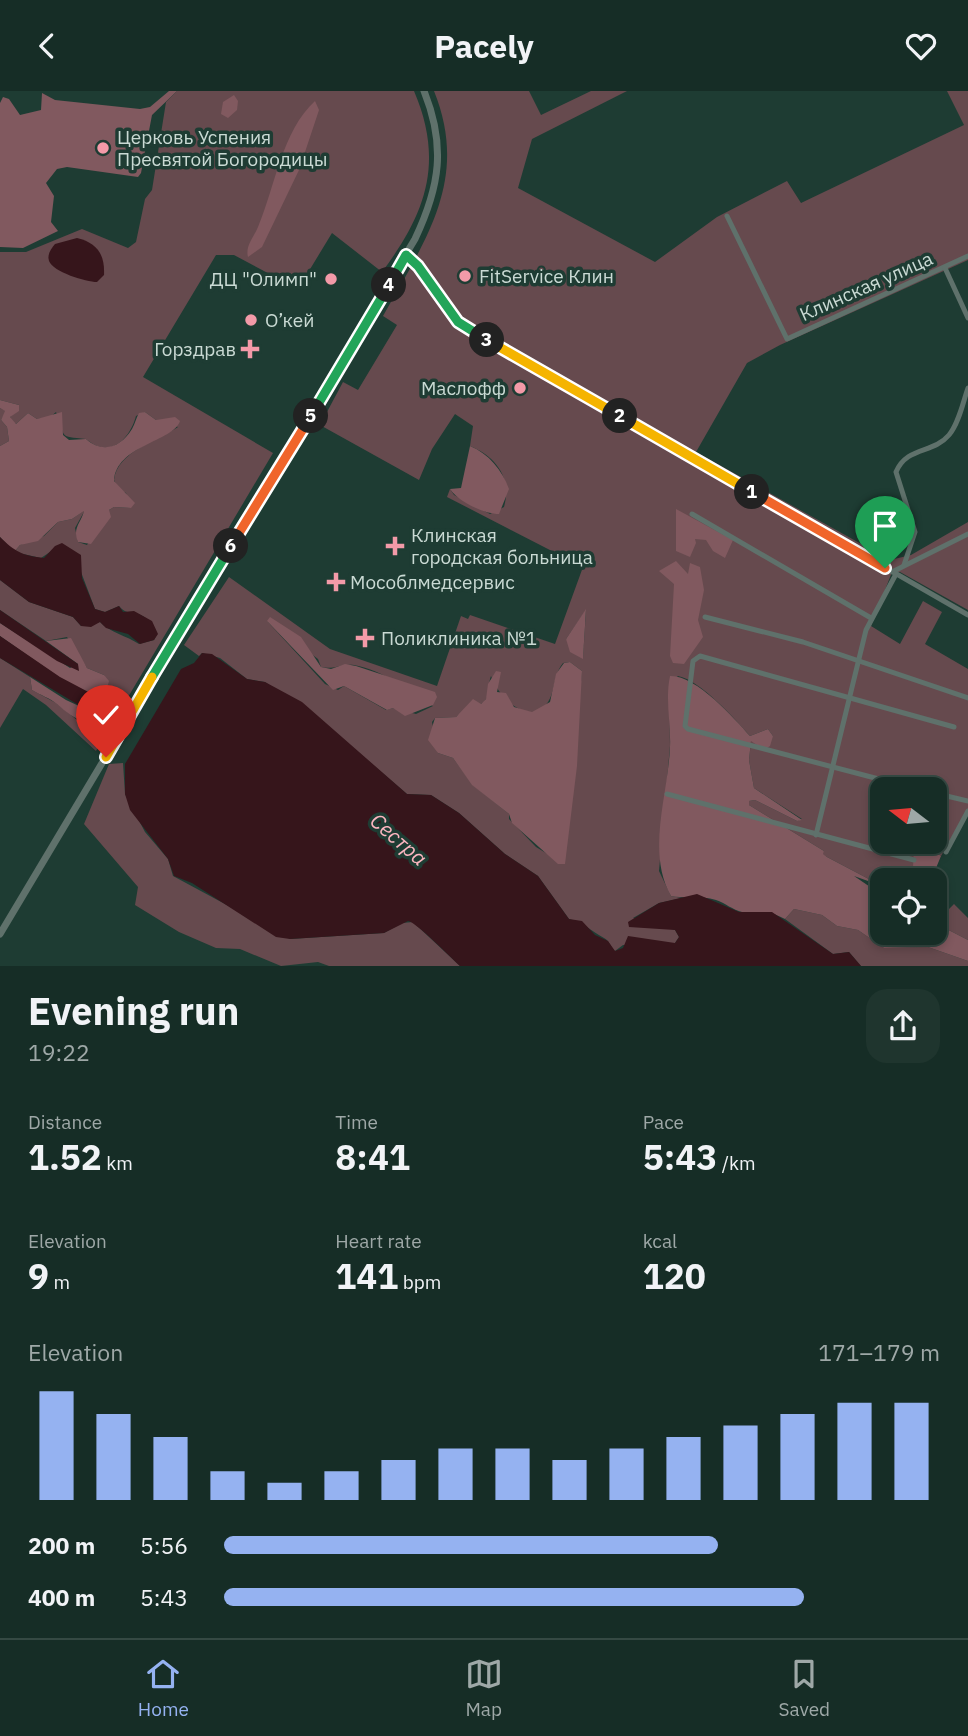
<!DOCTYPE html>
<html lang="en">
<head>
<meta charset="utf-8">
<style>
	:root { --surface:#162d26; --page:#1f352e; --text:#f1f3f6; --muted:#9ea8a7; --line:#354943; --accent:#95b2f1 }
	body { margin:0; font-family:"IBM Plex Sans",sans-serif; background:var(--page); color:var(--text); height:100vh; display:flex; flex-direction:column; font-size:26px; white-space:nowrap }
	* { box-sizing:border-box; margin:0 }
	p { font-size:23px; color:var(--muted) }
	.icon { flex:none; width:38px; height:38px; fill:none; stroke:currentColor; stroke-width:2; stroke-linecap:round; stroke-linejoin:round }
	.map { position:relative; height:875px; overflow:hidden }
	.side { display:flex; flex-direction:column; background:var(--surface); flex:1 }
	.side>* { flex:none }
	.needle { width:46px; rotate:286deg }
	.buttons { position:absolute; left:870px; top:686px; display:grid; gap:14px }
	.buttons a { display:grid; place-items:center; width:77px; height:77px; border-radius:14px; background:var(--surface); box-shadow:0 4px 10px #0003,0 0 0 2px var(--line); font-size:35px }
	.pin { position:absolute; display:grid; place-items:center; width:60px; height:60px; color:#fff; margin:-72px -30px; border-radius:50% 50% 50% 0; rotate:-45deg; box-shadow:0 0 7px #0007 }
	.pin .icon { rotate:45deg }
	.km { position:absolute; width:35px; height:35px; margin:-18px; border-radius:50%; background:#222; color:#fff; font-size:19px; line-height:35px; text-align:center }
	.round { display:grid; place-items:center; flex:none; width:74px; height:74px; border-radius:21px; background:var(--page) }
	.head { display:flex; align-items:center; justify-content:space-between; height:119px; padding:0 28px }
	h1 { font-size:38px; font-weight:700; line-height:52px }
	.stats { display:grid; grid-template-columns:repeat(3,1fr); gap:10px; height:119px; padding:7px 28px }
	.stats div { display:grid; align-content:center }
	.stats b { font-size:35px; font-weight:700 }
	.stats small { font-size:19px; font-weight:400 }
	.stats p { font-size:19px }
	.chart { height:196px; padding:14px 28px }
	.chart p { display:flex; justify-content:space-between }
	.chart svg { width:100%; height:126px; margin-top:7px; stroke:var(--accent); stroke-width:6 }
	ul { padding:0 28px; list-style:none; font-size:23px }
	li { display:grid; grid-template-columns:112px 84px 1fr; align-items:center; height:52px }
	li i { height:18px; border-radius:9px; background:var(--accent) }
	header { display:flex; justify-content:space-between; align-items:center; height:91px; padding:0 28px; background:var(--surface); font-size:32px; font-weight:700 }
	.menu { display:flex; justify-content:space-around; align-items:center; height:98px; border-top:2px solid var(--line); background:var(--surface); font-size:19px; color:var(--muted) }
	.menu a { display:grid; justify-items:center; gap:4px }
	.menu .current { color:var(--accent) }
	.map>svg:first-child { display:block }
</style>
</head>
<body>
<header><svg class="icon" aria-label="back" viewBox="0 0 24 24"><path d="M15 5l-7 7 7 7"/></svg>Pacely<svg class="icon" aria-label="heart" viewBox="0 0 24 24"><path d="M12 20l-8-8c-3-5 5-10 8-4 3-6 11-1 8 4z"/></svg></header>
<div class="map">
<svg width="968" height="875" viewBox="0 0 968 875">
	<rect width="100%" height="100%" fill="#1e3c33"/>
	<g fill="#664a4e" fill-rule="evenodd">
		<path d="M 177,0 L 414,0 C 444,70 427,121 382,181 L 332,142 L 298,198 L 234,164 L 216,164 L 143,286 L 273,362 L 96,660 L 46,614 L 23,598 L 0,637 L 0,567 L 30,586 L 32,599 L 56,612 L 77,629 L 108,597 L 104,584 L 87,577 L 67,546 L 46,550 L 0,519 L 0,489 L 29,511 L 73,526 L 81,535 L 100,531 C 109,541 127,545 139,553 L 154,549 L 157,543 C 142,512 130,529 119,515 L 105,521 L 95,518 L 81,481 L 53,459 L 41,467 L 14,461 L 20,454 L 44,445 L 58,431 L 72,428 L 85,419 L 75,437 L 78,451 L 87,454 L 109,419 L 114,416 L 131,417 L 126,402 L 118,398 L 114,389 C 117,361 158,349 178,336 L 156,329 L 145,321 L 136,325 C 129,350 109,368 86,348 C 57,345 67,348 56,321 L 49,327 L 37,328 L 28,322 L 16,333 L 12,331 L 10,326 L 19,314 L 0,309 L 0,161 L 26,161 L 82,138 L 128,157 L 136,151 L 145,108 L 152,99 L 166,11 Z"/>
		<path d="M 434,0 L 529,0 L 541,24 L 591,0 L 627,0 L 532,48 L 518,97 L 655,171 L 717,126 L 787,90 L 801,112 L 964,34 L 947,0 L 968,0 L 968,169 L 780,254 L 747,272 L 696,361 L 890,469 L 911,464 L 968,431 L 968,519 L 900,481 L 892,481 L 871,535 L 900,553 L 923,510 L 942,521 L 925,553 L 968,578 L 968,718 L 941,765 L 926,754 L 913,777 L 919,789 L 882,789 L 882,795 L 827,766 L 822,763 L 824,760 L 749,714 L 749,710 L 755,709 L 797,730 L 802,728 L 754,697 L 749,669 L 751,650 L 773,645 L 768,638 L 750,645 C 735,628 700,589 678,585 L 669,593 L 670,655 L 659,780 L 671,805 L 682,807 L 659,812 L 633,827 L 675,839 L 679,846 L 675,852 L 623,854 L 615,860 C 610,856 610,850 604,847 C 591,840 583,831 569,828 L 538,785 L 505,763 L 459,722 L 431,704 L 407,703 L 330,637 L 265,591 L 247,588 L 220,567 L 202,562 L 199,565 L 184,554 L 229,486 L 330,558 L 437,595 L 461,525 L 468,528 L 470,524 L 555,553 L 583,476 L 447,406 L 450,398 L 454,404 L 490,423 L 504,416 C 512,388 497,366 470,355 L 473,335 L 455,323 L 432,358 L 419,389 L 320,334 L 343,291 L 358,299 L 397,234 L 383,225 C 425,150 470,89 434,0 ZM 586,519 L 583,567 L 566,548 ZM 267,530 L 318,568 L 321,576 C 334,579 342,572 354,574 C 384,580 408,598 433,615 L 416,623 L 393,617 L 386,619 L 344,595 L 338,599 L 325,593 ZM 570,571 L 582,580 L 564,773 L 536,756 L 509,728 L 509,723 L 473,694 L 453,667 L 438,662 L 432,631 L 435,627 L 456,626 C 464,618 481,617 486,608 C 490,602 488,592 491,585 C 498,603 515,623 537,621 C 558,610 550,588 563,572 ZM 882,698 L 934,698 L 934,751 L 882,751 Z"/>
		<polygon points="0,317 6,320 1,329 7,336 9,350 0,355"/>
		<polygon points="123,672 125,703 145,741 168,768 173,785 290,848 384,842 402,832 413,831 460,875 329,875 318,871 281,875 240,858 216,857 179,841 135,814 138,796 84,733 109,673"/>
		<polygon points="934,809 948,819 954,813 968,827 968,849 935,832"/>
		<polygon points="794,818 822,824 837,835 858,839 884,857 928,856 968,870 968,875 861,875 849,861 833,863 785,828"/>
	</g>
	<g fill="#81595f">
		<polygon points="169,0 177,0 152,24 141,82 138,86 67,76 57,78 46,92 54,105 51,131 58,140 23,157 0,156 0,12 3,6 9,8 20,24 41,19 42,2 55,9 140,18 150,16"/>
		<polygon points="234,4 238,10 237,19 228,27 221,23 223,11"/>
		<path d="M 315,10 L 319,19 L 299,79 L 262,156 L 248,166 C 245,155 254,146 258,136 C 275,96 282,40 315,10 Z"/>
		<path d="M 0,309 L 19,314 L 19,320 L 10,326 L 16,333 L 28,322 L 37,328 L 62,321 L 63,344 L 69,349 L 86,348 C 103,363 121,356 132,338 C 135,333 136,327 139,322 L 145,321 L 156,329 L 175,326 L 180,330 C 173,351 116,354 114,390 L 135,412 L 131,417 L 114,416 L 109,419 L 111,426 L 91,453 L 78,451 C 72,437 81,432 84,420 L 72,428 L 58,431 L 38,450 L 20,454 L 14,461 L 0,446 L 0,355 L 9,350 L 7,336 L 1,329 L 5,320 L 0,317 Z"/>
		<path d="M 470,355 C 489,363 502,379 509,398 L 499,423 C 484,423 459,411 450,398 L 461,397 Z"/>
		<polygon points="676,418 733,449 725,467 713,460 706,449 695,448 696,452 690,466 676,460"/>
		<polygon points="676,470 688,483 690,472 700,476 704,499 698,529 703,546 684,573 673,572 670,565 674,493 659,480"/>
		<polygon points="586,518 583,568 570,561 566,548"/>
		<polygon points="270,526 301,546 321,576 331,578 345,573 356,575 435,601 437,606 433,614 405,625 393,617 387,619 344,595 333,599 267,530"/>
		<path d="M 0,532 L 70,577 L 78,573 L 46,550 L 71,547 L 87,577 L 104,584 L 109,590 L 100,622 C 83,637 71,625 57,613 C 50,607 40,604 32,599 L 30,586 L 66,609 L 94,622 L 98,614 L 0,545 Z"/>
		<polygon points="570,571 582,580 577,675 565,773 558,773 512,732 509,723 472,694 453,667 438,662 428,649 435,627 456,626 473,608 481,613 486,608 488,593 496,580 501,581 497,601 506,602 514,616 532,621 550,611 556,583 564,572"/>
		<path d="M 670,585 C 696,584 734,627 750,645 L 768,638 L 773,645 L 770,655 L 764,659 L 751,650 L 749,669 L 754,697 L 802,729 L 797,730 L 755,709 L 749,710 L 749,714 L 824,760 L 823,763 L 827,766 L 882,795 L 854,785 L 882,804 L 882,842 L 934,842 L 935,832 L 968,849 L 968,870 L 928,856 L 884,857 L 858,839 L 837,835 L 822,824 L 794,818 L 785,828 C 762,816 761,825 742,821 C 733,819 725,812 716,809 C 700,804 687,808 671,805 C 646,761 668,705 670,656 C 671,632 665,609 670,585 Z"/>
		<polygon points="926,754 941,765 931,789 919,789 913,777 914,756"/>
	</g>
	<g fill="#36151b">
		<path d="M 77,147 C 97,152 105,163 104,184 L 97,191 C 86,191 53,181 49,170 C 47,163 51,158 55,153 Z"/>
		<path d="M 0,446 C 14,460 23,465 44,467 L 55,455 L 62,452 L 81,464 L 82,487 L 95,518 L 105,521 L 119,515 L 123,521 L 134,520 L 152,530 L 158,543 L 154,549 L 140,553 L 128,543 L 106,537 L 100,531 L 91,536 L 81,535 L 73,526 L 29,511 L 0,489 Z"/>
		<polygon points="0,519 78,573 79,580 57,570 0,532"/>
		<polygon points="0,545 60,586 96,605 96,620 92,622 0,567"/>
		<path d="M 202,562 L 212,563 L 247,588 L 265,591 L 302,611 L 407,703 L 431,704 L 459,722 L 505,763 L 538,785 L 569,828 L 582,830 L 595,844 L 608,850 L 615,860 L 623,857 L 628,845 L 675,852 L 679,846 L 675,839 L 629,836 L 628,831 L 659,812 L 697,803 L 739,821 L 772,821 L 833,863 L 849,861 L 861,875 L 460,875 C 450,866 416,831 408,830 L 384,842 L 290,848 L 276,846 L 192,792 L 174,785 L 168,768 L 130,719 L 125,703 L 125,673 L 181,578 L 194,572 Z"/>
	</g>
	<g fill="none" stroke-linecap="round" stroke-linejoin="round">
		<g stroke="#5f716b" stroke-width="5">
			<polyline points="727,125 787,248 968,165"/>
			<polyline points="406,165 418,175 458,231 968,524"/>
			<polyline points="945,177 968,227"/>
			<polyline points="692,423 871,527"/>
			<path d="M 904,474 L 915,441 L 896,381 C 907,355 933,363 949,344 C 959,332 963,311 968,297"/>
			<polyline points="892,481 968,443"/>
			<polyline points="705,526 803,551 968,607"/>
			<polyline points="917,698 688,638 685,635 693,570 700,565 954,636"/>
			<polyline points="934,702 968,710"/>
			<polyline points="667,703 914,769"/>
			<polyline points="816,744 866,539 896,483"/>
			<polyline points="946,761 968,720"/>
		</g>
		<path stroke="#5f716b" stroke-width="7" d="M 0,843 L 415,148 C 440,95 446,55 424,0"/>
	</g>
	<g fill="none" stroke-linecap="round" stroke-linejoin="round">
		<defs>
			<polyline id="split-1" points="752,401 885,477"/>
			<polyline id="split-2" points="620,325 752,401"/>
			<polyline id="split-3" points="487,249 620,325"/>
			<polyline id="split-4" points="389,194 406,164 418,175 458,231 487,249"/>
			<polyline id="split-5" points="311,325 389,194"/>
			<polyline id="split-6" points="231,455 311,325"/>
			<polyline id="split-7" points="152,586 231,455"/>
			<polyline id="split-8" points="106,666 152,586"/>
		</defs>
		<use href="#split-1" stroke="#fff" stroke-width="14"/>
		<use href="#split-2" stroke="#fff" stroke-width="14"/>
		<use href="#split-3" stroke="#fff" stroke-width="14"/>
		<use href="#split-4" stroke="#fff" stroke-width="14"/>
		<use href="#split-5" stroke="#fff" stroke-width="14"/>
		<use href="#split-6" stroke="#fff" stroke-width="14"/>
		<use href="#split-7" stroke="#fff" stroke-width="14"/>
		<use href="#split-8" stroke="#fff" stroke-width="14"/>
		<use href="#split-1" stroke="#f0652b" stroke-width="9"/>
		<use href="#split-2" stroke="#f5b400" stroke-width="9"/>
		<use href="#split-3" stroke="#f5b400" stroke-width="9"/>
		<use href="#split-4" stroke="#22a559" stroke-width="9"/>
		<use href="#split-5" stroke="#22a559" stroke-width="9"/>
		<use href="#split-6" stroke="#f0652b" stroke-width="9"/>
		<use href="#split-7" stroke="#22a559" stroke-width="9"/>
		<use href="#split-8" stroke="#f5b400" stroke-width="9"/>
	</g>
	<g fill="#f39aa8" stroke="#1e3c33" stroke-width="2.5">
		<circle cx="103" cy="57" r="7"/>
		<circle cx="465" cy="185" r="7"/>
		<circle cx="331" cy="188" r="7"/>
		<circle cx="251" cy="229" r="7"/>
		<path d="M246.5 247.5h7v7h7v7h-7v7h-7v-7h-7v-7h7z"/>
		<circle cx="520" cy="297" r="7"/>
		<path d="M391.5 444.5h7v7h7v7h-7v7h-7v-7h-7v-7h7z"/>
		<path d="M332.5 480.5h7v7h7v7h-7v7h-7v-7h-7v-7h7z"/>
		<path d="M361.5 536.5h7v7h7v7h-7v7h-7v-7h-7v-7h7z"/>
	</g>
	<g text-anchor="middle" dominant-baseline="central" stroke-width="7" stroke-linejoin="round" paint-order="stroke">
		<g font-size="19" fill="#cadad4" stroke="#1e3c33" text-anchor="start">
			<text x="117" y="46">Церковь Успения<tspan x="117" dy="22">Пресвятой Богородицы</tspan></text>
			<text x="479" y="185">FitService Клин</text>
			<text x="317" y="188" text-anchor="end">ДЦ "Олимп"</text>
			<text x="265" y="229">О’кей</text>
			<text x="236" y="258" text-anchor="end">Горздрав</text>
			<text x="506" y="297" text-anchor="end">Маслофф</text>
			<text x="411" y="444">Клинская<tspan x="411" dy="22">городская больница</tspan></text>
			<text x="350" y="491">Мособлмедсервис</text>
			<text x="381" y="547">Поликлиника №1</text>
		</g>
		<g font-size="19" fill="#cadad4" stroke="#1e3c33">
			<text transform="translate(866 195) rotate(-24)">Клинская улица</text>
		</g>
		<g font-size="21" font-style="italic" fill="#fdb6c0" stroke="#1e3c33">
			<text transform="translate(399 748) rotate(41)">Сестра</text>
		</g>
	</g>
</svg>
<div class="buttons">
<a><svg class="needle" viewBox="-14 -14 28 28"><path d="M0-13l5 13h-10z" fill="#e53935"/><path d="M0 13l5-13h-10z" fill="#9ea8a7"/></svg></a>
<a><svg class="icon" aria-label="locate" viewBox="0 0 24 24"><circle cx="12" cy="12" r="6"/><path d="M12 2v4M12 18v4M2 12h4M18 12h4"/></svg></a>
</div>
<div class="pin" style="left:885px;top:477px;background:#1e9e55"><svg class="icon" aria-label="arrive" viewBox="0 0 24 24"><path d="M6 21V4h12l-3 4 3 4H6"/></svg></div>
<div class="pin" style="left:106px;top:666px;background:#d93025"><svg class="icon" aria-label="check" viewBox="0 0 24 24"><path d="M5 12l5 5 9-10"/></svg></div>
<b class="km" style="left:752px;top:401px">1</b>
<b class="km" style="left:620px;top:325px">2</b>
<b class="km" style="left:487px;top:249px">3</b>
<b class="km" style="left:389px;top:194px">4</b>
<b class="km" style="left:311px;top:325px">5</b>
<b class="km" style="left:231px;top:455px">6</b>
</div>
<section class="side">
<div class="head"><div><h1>Evening run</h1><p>19:22</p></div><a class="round"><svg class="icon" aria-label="share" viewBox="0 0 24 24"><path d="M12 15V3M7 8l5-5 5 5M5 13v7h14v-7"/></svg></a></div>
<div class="stats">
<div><p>Distance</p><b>1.52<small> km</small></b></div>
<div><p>Time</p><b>8:41</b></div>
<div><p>Pace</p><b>5:43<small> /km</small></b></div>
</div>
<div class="stats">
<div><p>Elevation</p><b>9<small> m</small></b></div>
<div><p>Heart rate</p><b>141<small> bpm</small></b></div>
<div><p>kcal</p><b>120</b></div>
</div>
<div class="chart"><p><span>Elevation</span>171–179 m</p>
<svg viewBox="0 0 160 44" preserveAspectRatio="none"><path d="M5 44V6M15 44V14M25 44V22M35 44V34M45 44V38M55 44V34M65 44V30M75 44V26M85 44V26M95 44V30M105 44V26M115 44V22M125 44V18M135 44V14M145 44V10M155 44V10"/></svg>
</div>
<ul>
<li><b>200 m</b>5:56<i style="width:69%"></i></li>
<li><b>400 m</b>5:43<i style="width:81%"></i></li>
</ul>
</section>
<nav class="menu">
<a class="current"><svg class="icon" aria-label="home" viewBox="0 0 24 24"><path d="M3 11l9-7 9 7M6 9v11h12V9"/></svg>Home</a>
<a><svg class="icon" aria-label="map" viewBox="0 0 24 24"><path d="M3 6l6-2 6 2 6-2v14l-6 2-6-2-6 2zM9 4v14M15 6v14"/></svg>Map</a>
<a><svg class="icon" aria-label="saved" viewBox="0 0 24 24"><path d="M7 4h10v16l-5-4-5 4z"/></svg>Saved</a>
</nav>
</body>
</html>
